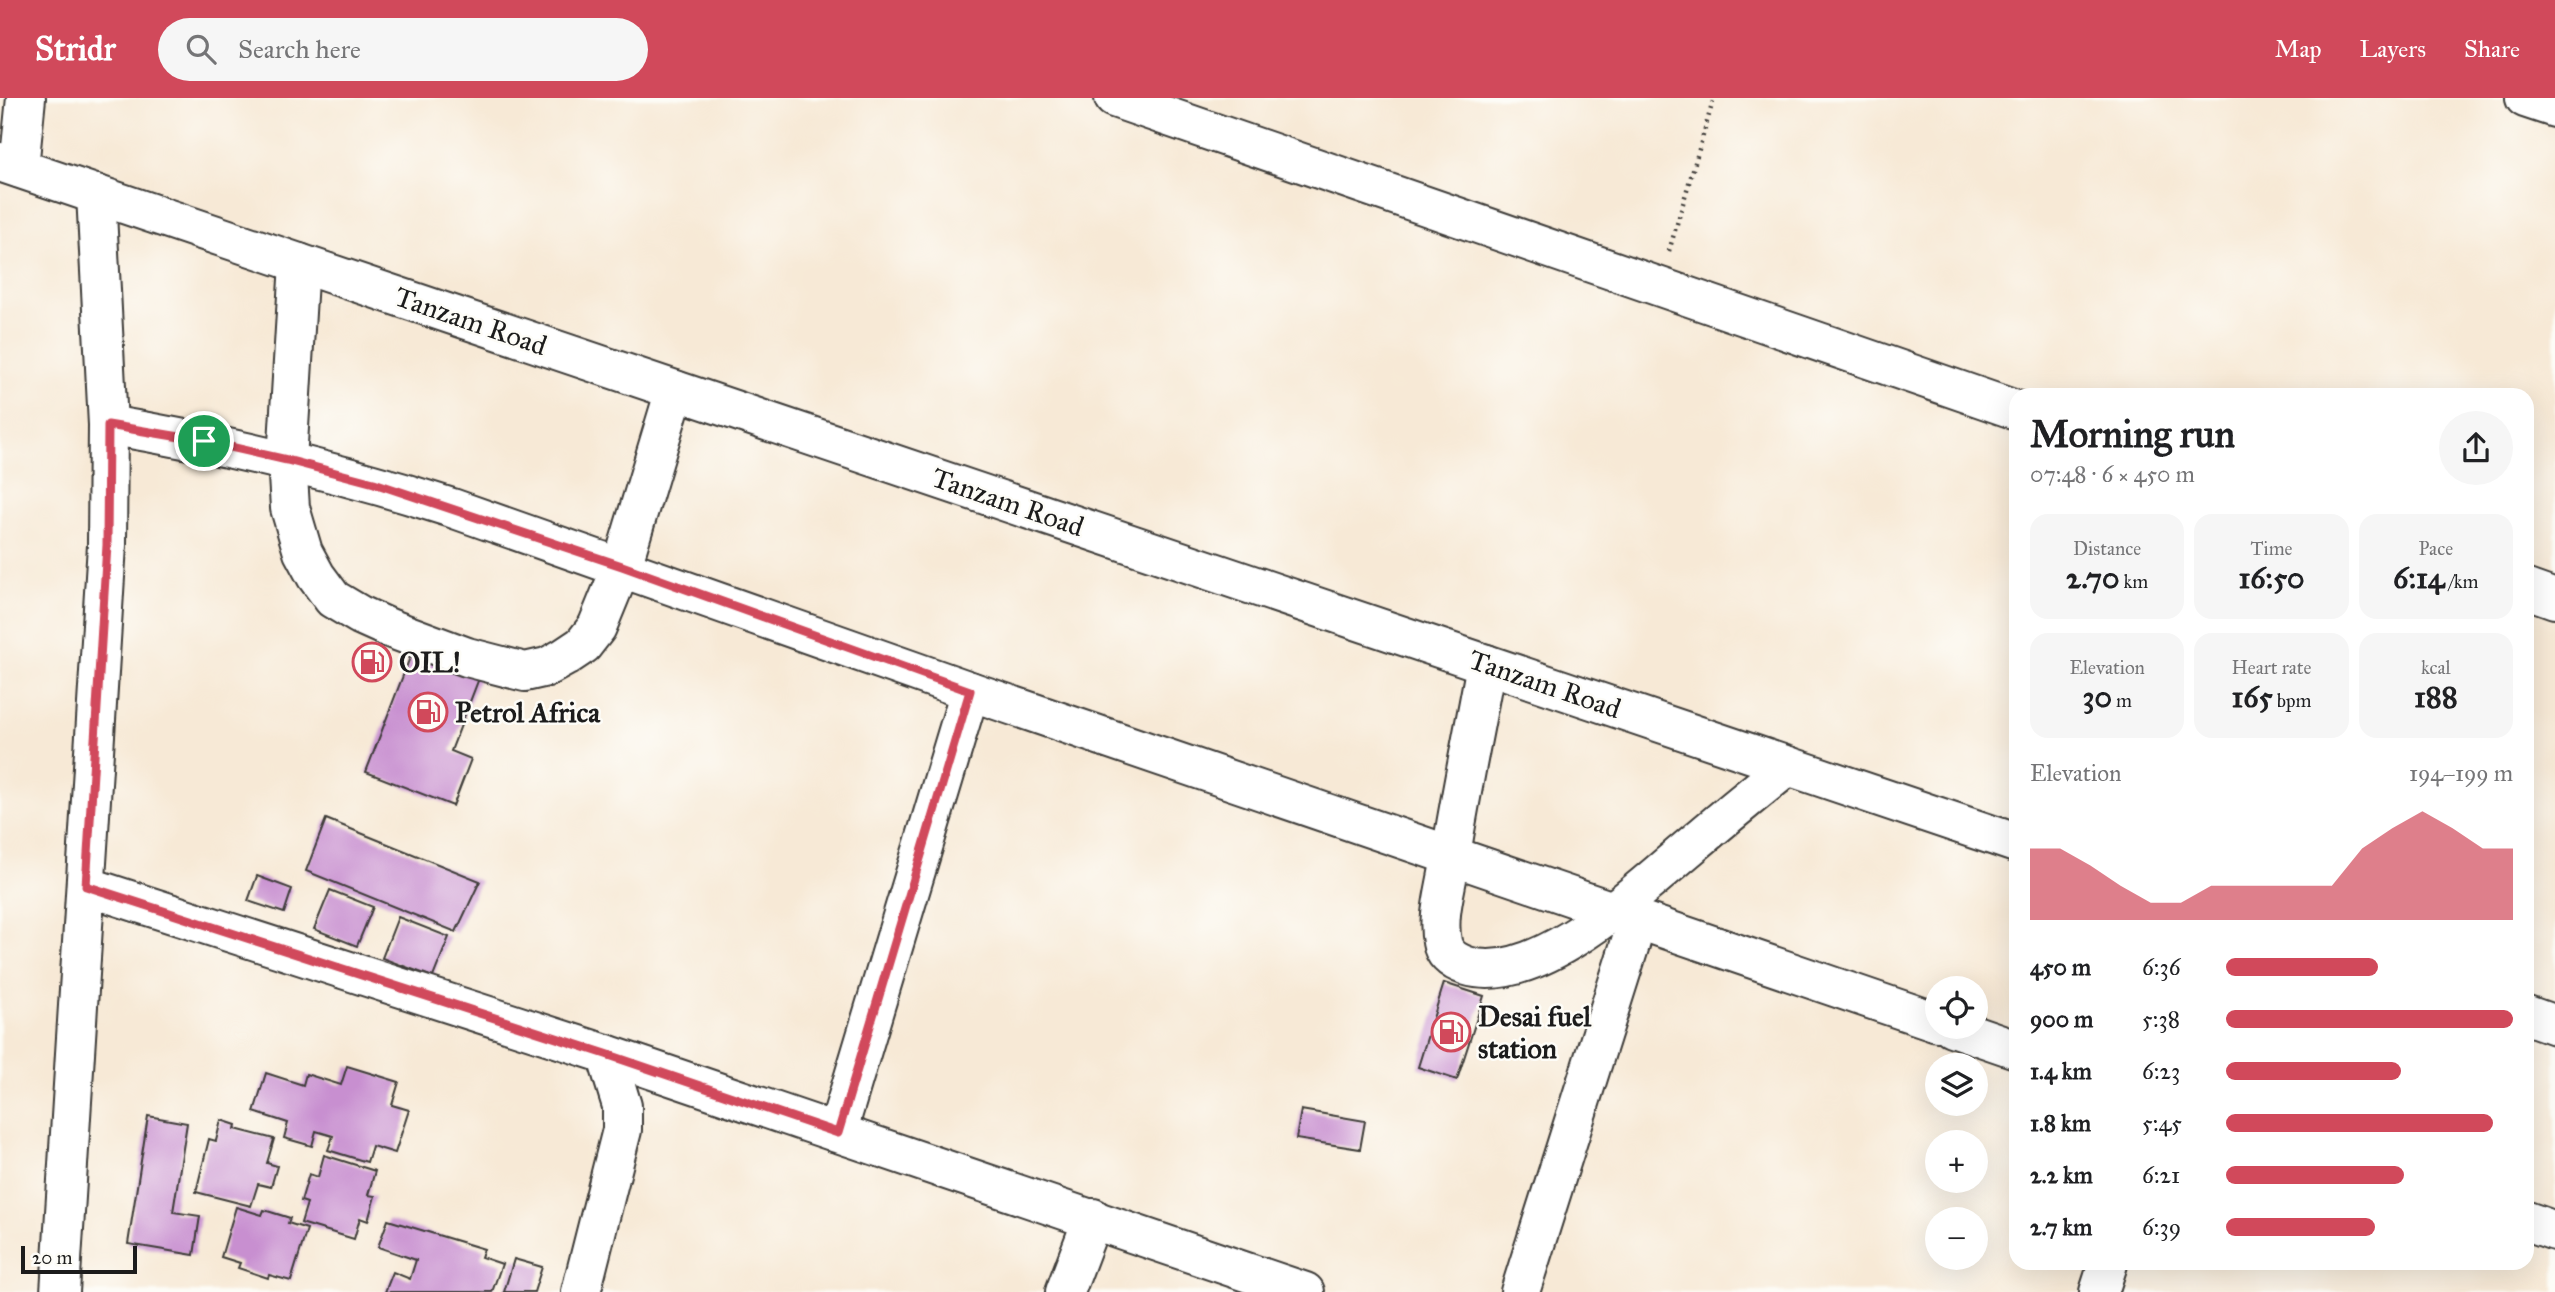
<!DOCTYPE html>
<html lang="en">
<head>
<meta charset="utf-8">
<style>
	:root { --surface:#fff; --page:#f6f6f6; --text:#202124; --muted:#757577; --accent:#d1495b }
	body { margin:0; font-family:"IM FELL Great Primer",serif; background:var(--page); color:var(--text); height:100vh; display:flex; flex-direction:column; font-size:26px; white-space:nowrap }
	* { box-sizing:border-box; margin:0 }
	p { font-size:23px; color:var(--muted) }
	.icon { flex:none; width:38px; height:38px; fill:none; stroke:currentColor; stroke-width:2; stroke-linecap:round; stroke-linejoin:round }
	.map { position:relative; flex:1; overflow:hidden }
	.panel { position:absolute; left:2009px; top:290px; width:525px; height:882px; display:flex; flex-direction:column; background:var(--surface); border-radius:21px; box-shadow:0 7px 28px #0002 }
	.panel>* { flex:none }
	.tools { position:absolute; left:1925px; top:878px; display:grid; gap:14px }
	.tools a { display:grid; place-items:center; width:63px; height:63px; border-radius:50%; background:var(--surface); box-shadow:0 7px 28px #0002; font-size:35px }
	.scale { position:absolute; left:21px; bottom:18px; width:116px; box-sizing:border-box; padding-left:7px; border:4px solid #1c1c1c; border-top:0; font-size:19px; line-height:24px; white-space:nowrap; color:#1c1c1c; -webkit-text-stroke:5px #fdfcf7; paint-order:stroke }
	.pin { position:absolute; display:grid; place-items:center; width:60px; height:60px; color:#fff; margin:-30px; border:4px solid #fff; border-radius:50%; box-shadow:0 2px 7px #0007 }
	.round { display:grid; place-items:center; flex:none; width:74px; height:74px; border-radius:37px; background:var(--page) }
	.summary { display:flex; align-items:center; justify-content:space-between; height:119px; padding:0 21px }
	h1 { font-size:38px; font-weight:700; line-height:52px }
	.figures { display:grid; grid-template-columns:repeat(3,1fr); gap:10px; height:119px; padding:7px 21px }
	.figures div { display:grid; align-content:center; border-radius:18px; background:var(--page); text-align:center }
	.figures b { font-size:30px; font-weight:700 }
	.figures small { font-size:19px; font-weight:400 }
	.figures p { font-size:19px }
	.chart { height:196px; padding:14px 21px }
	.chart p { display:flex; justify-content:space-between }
	.chart svg { width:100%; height:126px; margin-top:7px; fill:var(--accent); opacity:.7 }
	ul { padding:0 21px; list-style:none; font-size:23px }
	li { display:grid; grid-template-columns:112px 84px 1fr; align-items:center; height:52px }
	li i { height:18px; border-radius:9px; background:var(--accent) }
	header { display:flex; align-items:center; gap:42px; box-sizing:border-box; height:98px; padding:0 35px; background:var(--accent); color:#fff }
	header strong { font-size:33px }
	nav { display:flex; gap:38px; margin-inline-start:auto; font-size:24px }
	.search { width:490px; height:63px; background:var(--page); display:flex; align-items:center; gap:18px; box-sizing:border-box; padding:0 24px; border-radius:38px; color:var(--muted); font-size:26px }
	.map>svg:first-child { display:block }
</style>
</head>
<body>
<header>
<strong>Stridr</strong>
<div class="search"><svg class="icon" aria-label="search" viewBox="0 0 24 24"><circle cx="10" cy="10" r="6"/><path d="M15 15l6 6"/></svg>Search here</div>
<nav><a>Map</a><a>Layers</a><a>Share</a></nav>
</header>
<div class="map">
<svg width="2555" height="1194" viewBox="0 0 2555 1194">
	<rect width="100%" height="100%" fill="#fdfcf7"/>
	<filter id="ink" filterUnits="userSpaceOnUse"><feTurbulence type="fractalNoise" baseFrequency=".0143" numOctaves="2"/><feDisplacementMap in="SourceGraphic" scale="14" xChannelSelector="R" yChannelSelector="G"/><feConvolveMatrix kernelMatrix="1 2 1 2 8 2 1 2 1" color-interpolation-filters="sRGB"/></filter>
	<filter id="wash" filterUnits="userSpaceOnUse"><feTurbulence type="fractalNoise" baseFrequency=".00686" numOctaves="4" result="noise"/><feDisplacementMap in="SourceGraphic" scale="28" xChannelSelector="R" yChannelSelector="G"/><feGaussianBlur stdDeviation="1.57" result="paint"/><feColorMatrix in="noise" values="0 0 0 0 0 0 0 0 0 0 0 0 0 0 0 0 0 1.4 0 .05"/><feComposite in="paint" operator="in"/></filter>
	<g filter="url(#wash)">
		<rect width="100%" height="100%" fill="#f7e9d6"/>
		<g id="blocks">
			<g fill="#c88fd0">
				<polygon points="414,549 481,575 451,653 471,661 453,708 366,674"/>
				<polygon points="326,721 480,783 456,834 306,773"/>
				<polygon points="257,778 292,791 284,815 248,803"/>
				<polygon points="330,792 373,809 357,848 314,831"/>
				<polygon points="398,819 449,839 433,879 382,860"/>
				<polygon points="1444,885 1484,898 1457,982 1418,969"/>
				<polygon points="347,968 399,984 392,1007 409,1012 395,1055 372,1048 367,1064 328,1052 333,1038 316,1033 312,1048 284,1040 288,1025 254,1014 266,975 303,987 306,976 341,987"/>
				<polygon points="1301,1012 1365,1023 1360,1051 1296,1041"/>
				<polygon points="148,1018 187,1025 173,1114 200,1118 194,1157 128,1146"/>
				<polygon points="221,1022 236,1027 235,1031 274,1041 267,1065 277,1068 271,1089 258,1086 251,1108 196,1094 209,1041 216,1043"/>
				<polygon points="324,1057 375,1073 368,1097 375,1098 368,1123 360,1120 354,1141 301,1125 307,1105 301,1103 309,1076 318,1079"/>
				<polygon points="236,1109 262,1117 264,1112 290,1120 288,1125 307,1131 291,1183 269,1177 268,1180 238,1170 240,1165 221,1159"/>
				<polygon points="388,1122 484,1151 481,1159 502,1166 492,1194 385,1194 393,1174 410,1181 416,1162 378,1149"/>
				<polygon points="514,1161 542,1169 534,1194 504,1194"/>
			</g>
		</g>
	</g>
	<g filter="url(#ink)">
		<use href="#blocks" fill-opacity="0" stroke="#3d3b38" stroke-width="2"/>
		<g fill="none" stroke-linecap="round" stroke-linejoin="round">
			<defs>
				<g id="minor">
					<polyline points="1114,0 2016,312"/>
					<polyline points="2525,0 2555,10"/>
					<polyline points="19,70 26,0"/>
					<polyline points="299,165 287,362 290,410 303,454 316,478 333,501 360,517 389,530 467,559 525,574 547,569 565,559 583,547 597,529 622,468 675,292"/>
					<path d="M 108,327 C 226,347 338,373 452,410 L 970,593 L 1937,924"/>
					<polyline points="2527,491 2555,501"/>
					<path d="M 1486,566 C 1474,634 1459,702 1449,770 C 1445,794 1437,820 1442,844 C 1444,857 1455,864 1467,868 C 1536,889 1636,794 1685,753 C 1719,724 1753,696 1788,668"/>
					<polyline points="86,788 606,956 1305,1194"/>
					<polyline points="1952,929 2016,951"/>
					<polyline points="837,1035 970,593"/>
					<polyline points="2527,1123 2555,1133"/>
					<polyline points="60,1194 107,447 108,327 96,96"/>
					<polyline points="581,1194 622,1032 622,1008 606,956"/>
					<polyline points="1065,1194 1093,1120"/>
					<polyline points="1520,1194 1638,821"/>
					<polyline points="2099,1194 2108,1166"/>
				</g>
				<g id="highway">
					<polyline points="0,64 2016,745"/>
					<polyline points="2527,917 2555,927"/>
				</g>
			</defs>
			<use href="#minor" stroke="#3d3b38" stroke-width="42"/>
			<use href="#highway" stroke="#3d3b38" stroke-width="42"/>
			<polyline stroke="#3d3b38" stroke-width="4.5" stroke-dasharray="2 5" stroke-linecap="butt" points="1669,153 1714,0"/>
			<use href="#minor" stroke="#fff" stroke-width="38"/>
			<use href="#highway" stroke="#fff" stroke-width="38"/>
		</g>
	</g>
	<g fill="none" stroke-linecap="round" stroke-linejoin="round" filter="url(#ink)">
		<defs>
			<polygon id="route" points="108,327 204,343 287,362 374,385 622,468 970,593 838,1035 606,956 86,788 107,447"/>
		</defs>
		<use href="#route" stroke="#fff" stroke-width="14"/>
		<use href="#route" stroke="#d1495b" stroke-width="9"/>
	</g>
	<defs>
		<symbol id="fuel-ring" viewBox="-11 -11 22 22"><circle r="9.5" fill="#fdfcf7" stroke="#d1495b" stroke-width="1.5"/><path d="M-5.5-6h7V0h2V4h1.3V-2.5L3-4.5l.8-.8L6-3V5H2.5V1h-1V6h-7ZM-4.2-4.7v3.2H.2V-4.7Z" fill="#d1495b"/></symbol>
	</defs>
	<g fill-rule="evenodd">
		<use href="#fuel-ring" x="350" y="542" width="44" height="44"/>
		<use href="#fuel-ring" x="406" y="592" width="44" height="44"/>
		<use href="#fuel-ring" x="1429" y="912" width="44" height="44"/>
	</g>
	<g text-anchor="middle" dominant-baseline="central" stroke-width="5" stroke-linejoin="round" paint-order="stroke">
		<g font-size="28" fill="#1c1c1c" stroke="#fdfcf7">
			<text transform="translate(471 223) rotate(19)">Tanzam Road</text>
			<text transform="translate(1008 404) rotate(19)">Tanzam Road</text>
			<text transform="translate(1545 586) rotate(19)">Tanzam Road</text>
		</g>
		<g font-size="28" font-weight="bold" fill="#1c1c1c" stroke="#fdfcf7" text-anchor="start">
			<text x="399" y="564">OIL!</text>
			<text x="455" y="614">Petrol Africa</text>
			<text x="1478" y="918">Desai fuel<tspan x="1478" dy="32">station</tspan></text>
		</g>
	</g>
</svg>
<div class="tools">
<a><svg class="icon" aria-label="locate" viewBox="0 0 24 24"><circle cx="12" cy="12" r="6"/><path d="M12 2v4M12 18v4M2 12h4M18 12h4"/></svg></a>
<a><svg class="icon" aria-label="layers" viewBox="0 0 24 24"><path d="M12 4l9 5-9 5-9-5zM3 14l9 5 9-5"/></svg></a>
<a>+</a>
<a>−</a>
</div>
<div class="scale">20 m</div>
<div class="pin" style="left:204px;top:343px;background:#1e9e55"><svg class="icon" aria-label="arrive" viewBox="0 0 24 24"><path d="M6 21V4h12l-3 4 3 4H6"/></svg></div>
<section class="panel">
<div class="summary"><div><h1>Morning run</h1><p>07:48 · 6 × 450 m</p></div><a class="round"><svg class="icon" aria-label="share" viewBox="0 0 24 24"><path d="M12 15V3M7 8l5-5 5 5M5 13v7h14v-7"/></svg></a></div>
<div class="figures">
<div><p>Distance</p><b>2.70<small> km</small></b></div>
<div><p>Time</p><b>16:50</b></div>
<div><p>Pace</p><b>6:14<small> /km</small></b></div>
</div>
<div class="figures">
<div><p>Elevation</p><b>30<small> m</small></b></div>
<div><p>Heart rate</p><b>165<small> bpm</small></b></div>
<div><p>kcal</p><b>188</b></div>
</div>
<div class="chart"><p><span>Elevation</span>194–199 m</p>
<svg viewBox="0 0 160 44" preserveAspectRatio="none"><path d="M0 44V19L10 19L20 25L30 32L40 38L50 38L60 32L70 32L80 32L90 32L100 32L110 19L120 12L130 6L140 12L150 19L160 19V44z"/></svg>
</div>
<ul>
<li><b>450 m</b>6:36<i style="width:53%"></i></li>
<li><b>900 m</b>5:38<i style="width:100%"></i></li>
<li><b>1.4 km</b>6:23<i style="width:61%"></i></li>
<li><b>1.8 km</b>5:45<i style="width:93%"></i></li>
<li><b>2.2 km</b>6:21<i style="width:62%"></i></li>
<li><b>2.7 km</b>6:39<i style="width:52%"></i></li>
</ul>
</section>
</div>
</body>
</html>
